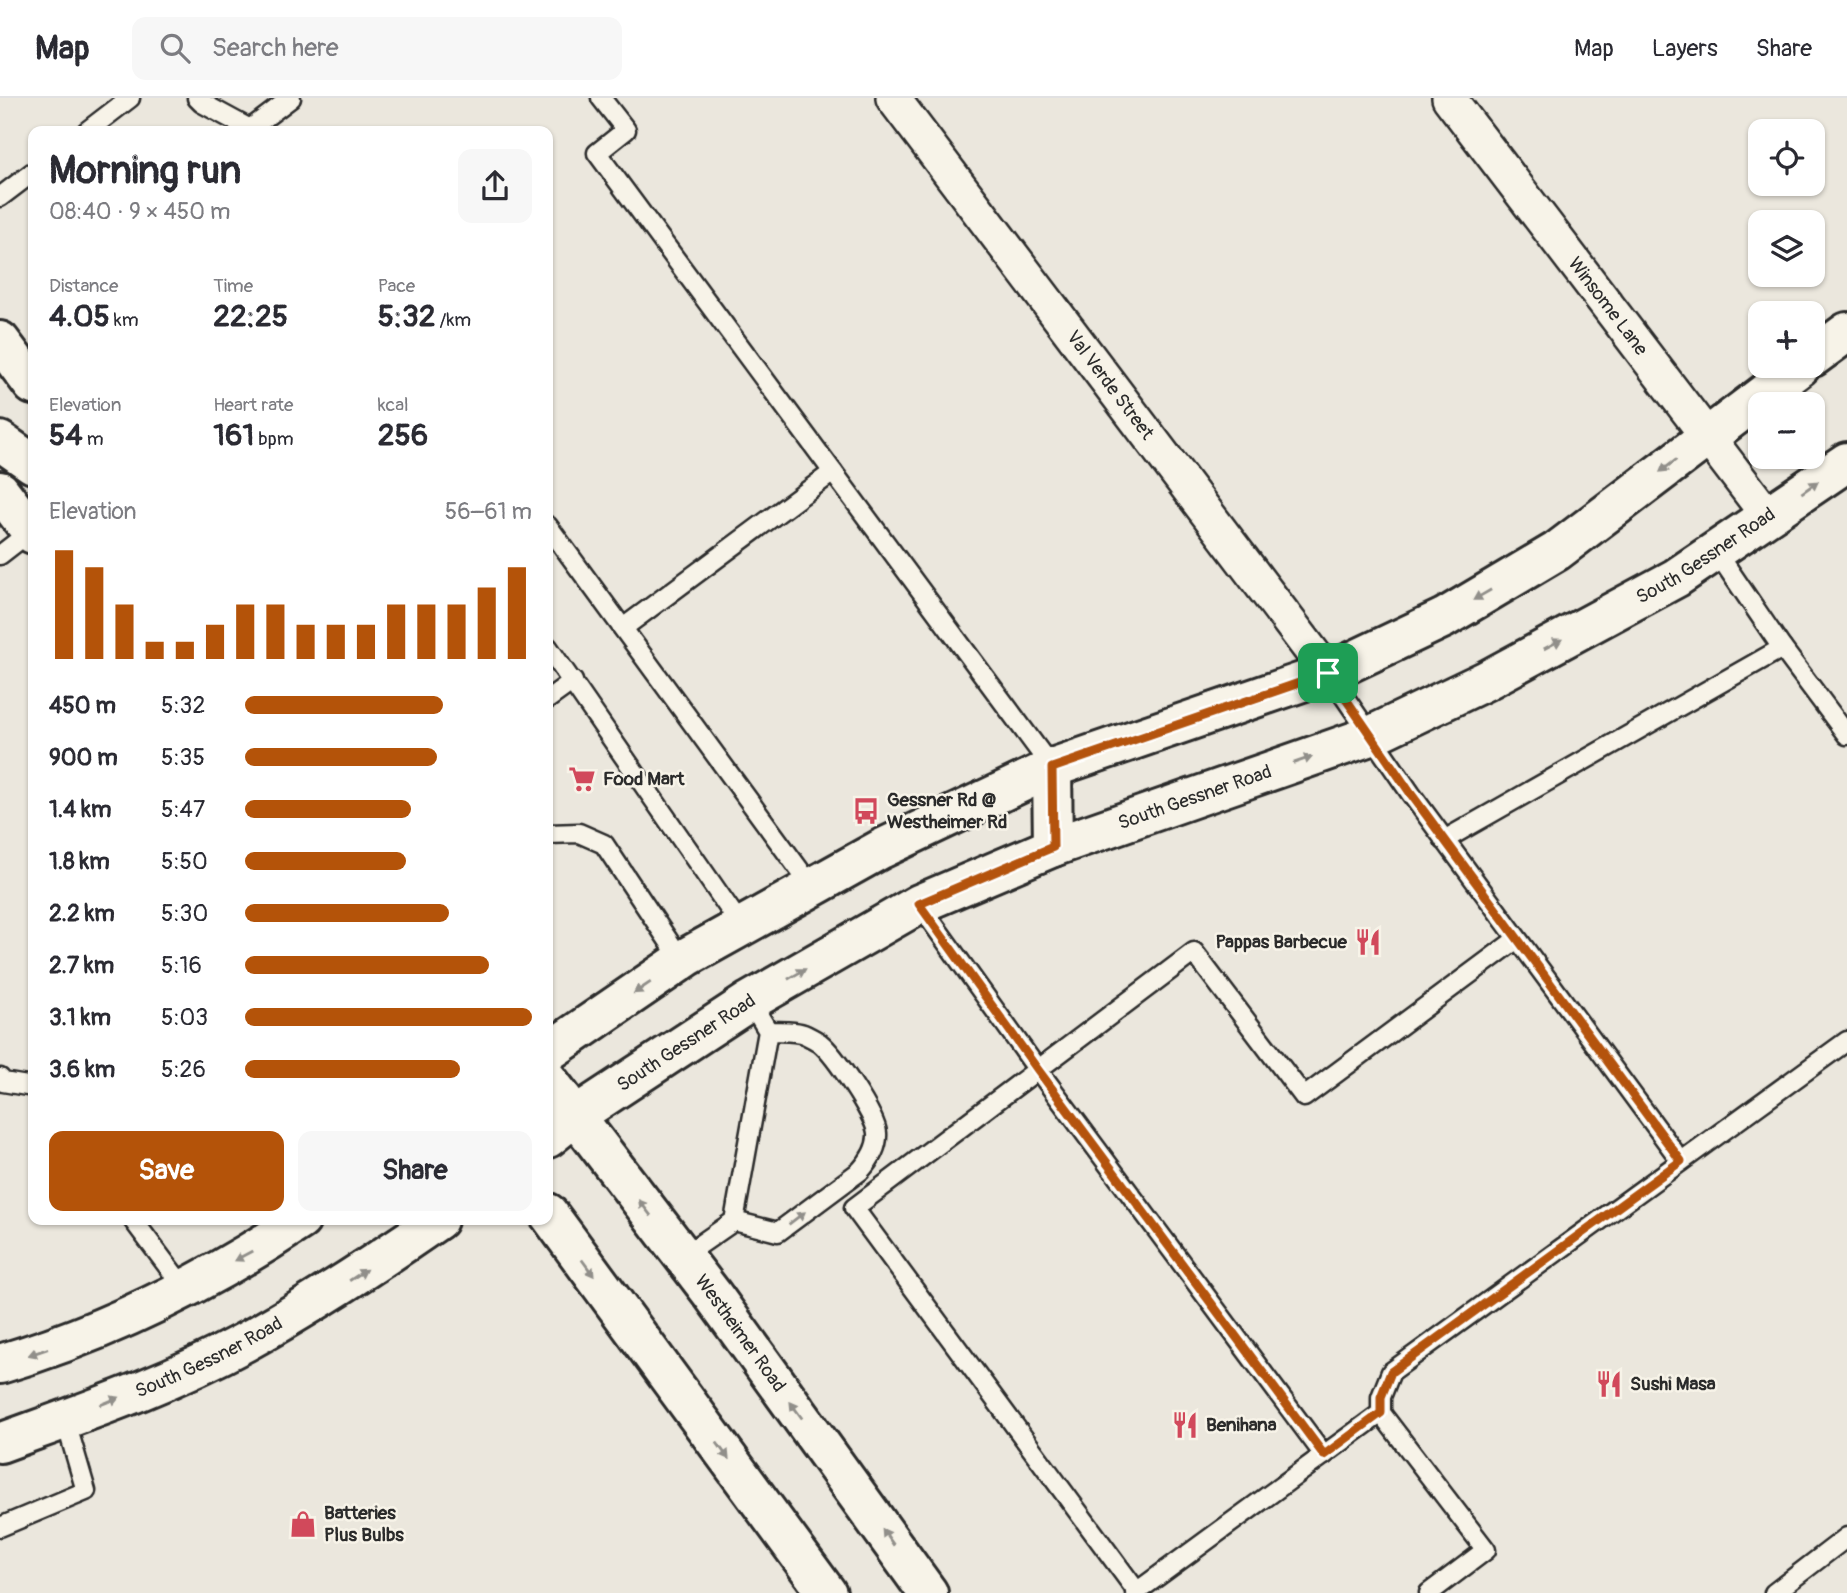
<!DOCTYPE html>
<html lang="en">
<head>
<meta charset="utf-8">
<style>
	:root { --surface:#fff; --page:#f7f7f7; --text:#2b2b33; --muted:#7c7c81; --line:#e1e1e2; --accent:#b45309 }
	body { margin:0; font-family:Pangolin,sans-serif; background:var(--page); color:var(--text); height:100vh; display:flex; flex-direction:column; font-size:26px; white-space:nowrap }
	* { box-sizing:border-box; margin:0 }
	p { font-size:23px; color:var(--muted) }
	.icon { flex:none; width:38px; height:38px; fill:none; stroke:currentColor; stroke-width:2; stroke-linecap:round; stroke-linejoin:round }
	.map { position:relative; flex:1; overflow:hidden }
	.panel { position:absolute; left:28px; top:28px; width:525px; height:1099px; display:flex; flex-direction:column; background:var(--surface); border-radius:14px; box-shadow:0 2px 5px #0004 }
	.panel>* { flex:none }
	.fabs { position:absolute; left:1748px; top:21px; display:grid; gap:14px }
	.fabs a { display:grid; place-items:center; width:77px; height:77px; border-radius:14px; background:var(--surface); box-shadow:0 2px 5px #0004; font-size:35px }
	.pin { position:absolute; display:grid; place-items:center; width:60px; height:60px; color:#fff; margin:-30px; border-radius:14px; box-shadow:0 4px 10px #0006 }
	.round { display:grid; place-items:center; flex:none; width:74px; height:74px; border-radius:14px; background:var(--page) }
	.overview { display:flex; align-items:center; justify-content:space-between; height:119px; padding:0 21px }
	h1 { font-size:38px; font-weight:700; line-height:52px }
	.stats { display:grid; grid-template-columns:repeat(3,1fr); gap:10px; height:119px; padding:7px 21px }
	.stats div { display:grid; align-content:center }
	.stats b { font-size:30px; font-weight:700 }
	.stats small { font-size:19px; font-weight:400 }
	.stats p { font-size:19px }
	.chart { height:196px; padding:14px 21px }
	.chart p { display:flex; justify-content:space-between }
	.chart svg { width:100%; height:126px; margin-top:7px; stroke:var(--accent); stroke-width:6 }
	.cta { display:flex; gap:14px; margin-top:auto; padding:14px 21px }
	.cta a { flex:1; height:80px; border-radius:14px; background:var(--accent); color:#fff; font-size:28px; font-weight:700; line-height:80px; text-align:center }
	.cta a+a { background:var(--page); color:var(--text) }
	ul { padding:0 21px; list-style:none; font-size:23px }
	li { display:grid; grid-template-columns:112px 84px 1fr; align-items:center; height:52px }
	li i { height:18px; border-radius:9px; background:var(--accent) }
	header { display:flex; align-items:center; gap:42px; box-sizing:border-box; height:98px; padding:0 35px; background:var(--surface); border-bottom:2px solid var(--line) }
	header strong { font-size:33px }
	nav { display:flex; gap:38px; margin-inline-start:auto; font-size:24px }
	.search { width:490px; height:63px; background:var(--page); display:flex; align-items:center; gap:18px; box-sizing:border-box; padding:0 24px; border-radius:14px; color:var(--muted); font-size:26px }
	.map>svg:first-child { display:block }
</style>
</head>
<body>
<header>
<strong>Map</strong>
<div class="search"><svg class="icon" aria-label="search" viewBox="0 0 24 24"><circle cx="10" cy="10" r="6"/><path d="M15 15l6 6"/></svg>Search here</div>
<nav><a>Map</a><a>Layers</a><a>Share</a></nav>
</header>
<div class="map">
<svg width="1847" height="1495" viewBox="0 0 1847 1495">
	<rect width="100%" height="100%" fill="#ebe7dd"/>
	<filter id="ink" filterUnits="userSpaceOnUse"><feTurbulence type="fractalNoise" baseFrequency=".0143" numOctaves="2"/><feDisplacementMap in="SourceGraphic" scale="14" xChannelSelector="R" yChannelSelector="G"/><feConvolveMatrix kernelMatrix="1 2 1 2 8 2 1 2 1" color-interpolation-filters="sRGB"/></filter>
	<g filter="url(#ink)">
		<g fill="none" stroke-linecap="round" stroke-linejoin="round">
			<defs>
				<g id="service">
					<polyline points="197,0 202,5 250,31 291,0"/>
					<polyline points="601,0 626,32 597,55 1052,670"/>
					<polyline points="87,33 130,0"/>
					<polyline points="0,99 33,74"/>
					<polyline points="548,428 812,789"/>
					<polyline points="1716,453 1782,550 1847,637"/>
					<polyline points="0,457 31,433"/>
					<polyline points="623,530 833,374"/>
					<polyline points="548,549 742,829"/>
					<polyline points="1328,575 1411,696 1681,1063"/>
					<polyline points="548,601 573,583"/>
					<polyline points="548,736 579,735 604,746 682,863"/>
					<polyline points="1444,742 1782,550"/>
					<polyline points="919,806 1038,972 1324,1357"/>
					<polyline points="0,980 3,984 33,989"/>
					<polyline points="133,1122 184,1190"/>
					<path d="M 734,1123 L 778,1134 L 860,1073 C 869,1063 878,1050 877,1035 C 876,1018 834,956 820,945 C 816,942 810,939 806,937 C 796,932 780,934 768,933"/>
					<polyline points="682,1159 734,1123 768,933 750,903"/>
					<polyline points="1381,1315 1486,1452 1429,1495"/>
					<polyline points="0,1429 86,1393 65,1321"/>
					<polyline points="1135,1495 1381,1315 1381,1299 1391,1274 1847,943"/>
					<polyline points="1138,1495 854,1110 1194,854 1304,999 1517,841"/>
					<polyline points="1774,1495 1847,1439"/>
				</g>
				<g id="minor">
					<path id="s1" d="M 893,0 L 1328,575"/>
					<path id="s2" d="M 1449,0 L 1768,418"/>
				</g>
				<g id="secondary">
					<polyline points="1813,259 1847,234"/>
					<polyline points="1052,670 1053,749"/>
					<polyline points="548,954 687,859 881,751 1052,670 1328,575 1444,520 1557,453 1801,268"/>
					<path id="s3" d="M 548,1040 L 575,1018 L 750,903 L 919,806 L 1053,749 L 1370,638 L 1485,583 L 1676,480 L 1847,364"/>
					<path d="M 0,1266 C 107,1234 208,1184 301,1122"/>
					<path id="s4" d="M 0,1345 C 82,1315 168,1286 245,1244 C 312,1207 376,1165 438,1122"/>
				</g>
				<g id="primary">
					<polyline points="0,243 33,287"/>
					<polyline points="0,343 33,366"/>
					<polyline points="0,393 33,436"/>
					<path id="s5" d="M 548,982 L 712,1196 L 928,1495"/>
					<polyline points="548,1115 827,1495"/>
				</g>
			</defs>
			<use href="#service" stroke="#2b2b2b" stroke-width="23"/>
			<use href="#minor" stroke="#2b2b2b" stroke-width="38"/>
			<use href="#secondary" stroke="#2b2b2b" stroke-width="44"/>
			<use href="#primary" stroke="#2b2b2b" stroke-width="44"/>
			<use href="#service" stroke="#f7f3e8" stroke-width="18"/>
			<use href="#minor" stroke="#f7f3e8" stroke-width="33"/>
			<use href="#secondary" stroke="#f7f3e8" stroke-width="38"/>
			<use href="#primary" stroke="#f7f3e8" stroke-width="38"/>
		</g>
		<defs><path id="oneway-solid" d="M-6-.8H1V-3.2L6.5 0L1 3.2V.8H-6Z" transform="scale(1.75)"/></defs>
		<g fill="#918f8a">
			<use href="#oneway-solid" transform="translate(1668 368) rotate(143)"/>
			<use href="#oneway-solid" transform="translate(1810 389) rotate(-35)"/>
			<use href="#oneway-solid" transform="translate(1482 497) rotate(150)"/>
			<use href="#oneway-solid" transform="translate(1553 546) rotate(-28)"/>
			<use href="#oneway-solid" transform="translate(1303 662) rotate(-19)"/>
			<use href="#oneway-solid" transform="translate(797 876) rotate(-30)"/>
			<use href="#oneway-solid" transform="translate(642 890) rotate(146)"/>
			<use href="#oneway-solid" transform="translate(645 1110) rotate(-128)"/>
			<use href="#oneway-solid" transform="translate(797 1120) rotate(-37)"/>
			<use href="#oneway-solid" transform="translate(243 1158) rotate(152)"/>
			<use href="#oneway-solid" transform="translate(588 1170) rotate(54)"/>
			<use href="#oneway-solid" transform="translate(358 1177) rotate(-33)"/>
			<use href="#oneway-solid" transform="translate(38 1254) rotate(161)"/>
			<use href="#oneway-solid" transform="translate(110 1303) rotate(-22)"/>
			<use href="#oneway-solid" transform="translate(796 1312) rotate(-126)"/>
			<use href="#oneway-solid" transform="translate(723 1353) rotate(54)"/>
			<use href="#oneway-solid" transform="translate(888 1439) rotate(-125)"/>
		</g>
	</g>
	<g fill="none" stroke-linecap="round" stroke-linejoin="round" filter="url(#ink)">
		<defs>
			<polygon id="route" points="1328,575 1411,696 1681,1063 1391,1274 1381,1299 1381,1315 1324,1357 1038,972 919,806 1053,749 1052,670"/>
		</defs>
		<use href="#route" stroke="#fff" stroke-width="14"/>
		<use href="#route" stroke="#b45309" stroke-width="9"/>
	</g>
	<defs>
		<symbol id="supermarket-bare" viewBox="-9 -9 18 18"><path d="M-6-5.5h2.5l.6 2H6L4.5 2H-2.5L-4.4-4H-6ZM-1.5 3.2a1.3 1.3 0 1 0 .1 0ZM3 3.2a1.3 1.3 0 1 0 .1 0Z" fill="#d1495b" stroke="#f7f3e8" stroke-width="2.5" paint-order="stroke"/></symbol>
		<symbol id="bus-bare" viewBox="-9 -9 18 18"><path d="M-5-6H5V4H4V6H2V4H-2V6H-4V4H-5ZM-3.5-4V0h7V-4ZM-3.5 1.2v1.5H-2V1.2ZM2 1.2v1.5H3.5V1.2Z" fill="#d1495b" stroke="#f7f3e8" stroke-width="2.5" paint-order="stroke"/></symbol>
		<symbol id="restaurant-bare" viewBox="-9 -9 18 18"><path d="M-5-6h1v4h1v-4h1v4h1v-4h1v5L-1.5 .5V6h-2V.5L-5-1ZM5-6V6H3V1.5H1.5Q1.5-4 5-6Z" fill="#d1495b" stroke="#f7f3e8" stroke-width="2.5" paint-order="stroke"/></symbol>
		<symbol id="shop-bare" viewBox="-9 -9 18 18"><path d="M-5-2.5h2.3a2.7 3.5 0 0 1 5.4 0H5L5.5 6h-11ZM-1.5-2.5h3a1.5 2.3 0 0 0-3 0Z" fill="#d1495b" stroke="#f7f3e8" stroke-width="2.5" paint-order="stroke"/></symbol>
	</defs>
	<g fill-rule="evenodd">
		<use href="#supermarket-bare" x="563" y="662" width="38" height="38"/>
		<use href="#bus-bare" x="847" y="694" width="38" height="38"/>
		<use href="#restaurant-bare" x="1349" y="825" width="38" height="38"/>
		<use href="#restaurant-bare" x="1590" y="1267" width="38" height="38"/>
		<use href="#restaurant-bare" x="1166" y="1308" width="38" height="38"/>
		<use href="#shop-bare" x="284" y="1407" width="38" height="38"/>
	</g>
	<g text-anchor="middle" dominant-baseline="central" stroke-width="5" stroke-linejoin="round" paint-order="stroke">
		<g font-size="19" fill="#2b2b2b" stroke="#f7f3e8">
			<text stroke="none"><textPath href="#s2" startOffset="262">Winsome Lane</textPath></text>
			<text stroke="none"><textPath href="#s1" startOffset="360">Val Verde Street</textPath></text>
			<text stroke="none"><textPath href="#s3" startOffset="1302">South Gessner Road</textPath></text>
			<text stroke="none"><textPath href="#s3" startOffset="735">South Gessner Road</textPath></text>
			<text stroke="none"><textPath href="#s3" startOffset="168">South Gessner Road</textPath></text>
			<text stroke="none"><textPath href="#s5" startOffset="318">Westheimer Road</textPath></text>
			<text stroke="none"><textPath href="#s4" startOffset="226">South Gessner Road</textPath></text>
		</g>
		<g font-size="19" font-weight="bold" fill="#2b2b2b" stroke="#f7f3e8" text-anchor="start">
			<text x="603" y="681">Food Mart</text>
			<text x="887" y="702">Gessner Rd @<tspan x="887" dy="22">Westheimer Rd</tspan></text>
			<text x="1347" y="844" text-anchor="end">Pappas Barbecue</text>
			<text x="1630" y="1286">Sushi Masa</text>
			<text x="1206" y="1327">Benihana</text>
			<text x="324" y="1415">Batteries<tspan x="324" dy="22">Plus Bulbs</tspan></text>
		</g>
	</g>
</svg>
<div class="fabs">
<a><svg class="icon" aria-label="locate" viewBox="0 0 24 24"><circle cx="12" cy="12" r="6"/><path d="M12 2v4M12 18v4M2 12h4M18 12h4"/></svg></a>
<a><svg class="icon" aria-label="layers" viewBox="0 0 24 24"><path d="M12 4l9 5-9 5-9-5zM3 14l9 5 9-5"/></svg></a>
<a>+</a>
<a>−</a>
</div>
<div class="pin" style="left:1328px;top:575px;background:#1e9e55"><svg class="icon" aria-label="arrive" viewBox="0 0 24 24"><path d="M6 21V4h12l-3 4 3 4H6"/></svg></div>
<section class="panel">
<div class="overview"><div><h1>Morning run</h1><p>08:40 · 9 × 450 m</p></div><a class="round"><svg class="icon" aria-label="share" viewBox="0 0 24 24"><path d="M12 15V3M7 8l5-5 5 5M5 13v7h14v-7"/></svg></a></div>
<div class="stats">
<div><p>Distance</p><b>4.05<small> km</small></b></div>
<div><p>Time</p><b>22:25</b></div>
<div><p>Pace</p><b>5:32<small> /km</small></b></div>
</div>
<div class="stats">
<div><p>Elevation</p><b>54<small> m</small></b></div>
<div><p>Heart rate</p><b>161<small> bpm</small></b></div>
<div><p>kcal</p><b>256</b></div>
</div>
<div class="chart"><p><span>Elevation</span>56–61 m</p>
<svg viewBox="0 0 160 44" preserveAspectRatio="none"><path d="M5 44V6M15 44V12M25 44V25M35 44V38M45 44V38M55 44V32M65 44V25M75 44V25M85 44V32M95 44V32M105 44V32M115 44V25M125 44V25M135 44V25M145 44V19M155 44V12"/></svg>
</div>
<ul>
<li><b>450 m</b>5:32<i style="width:69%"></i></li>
<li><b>900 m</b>5:35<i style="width:67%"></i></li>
<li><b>1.4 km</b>5:47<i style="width:58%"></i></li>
<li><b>1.8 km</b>5:50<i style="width:56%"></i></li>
<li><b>2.2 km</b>5:30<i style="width:71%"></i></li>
<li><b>2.7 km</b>5:16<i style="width:85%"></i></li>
<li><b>3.1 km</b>5:03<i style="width:100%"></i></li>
<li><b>3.6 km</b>5:26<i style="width:75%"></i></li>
</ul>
<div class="cta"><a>Save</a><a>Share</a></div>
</section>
</div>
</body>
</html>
